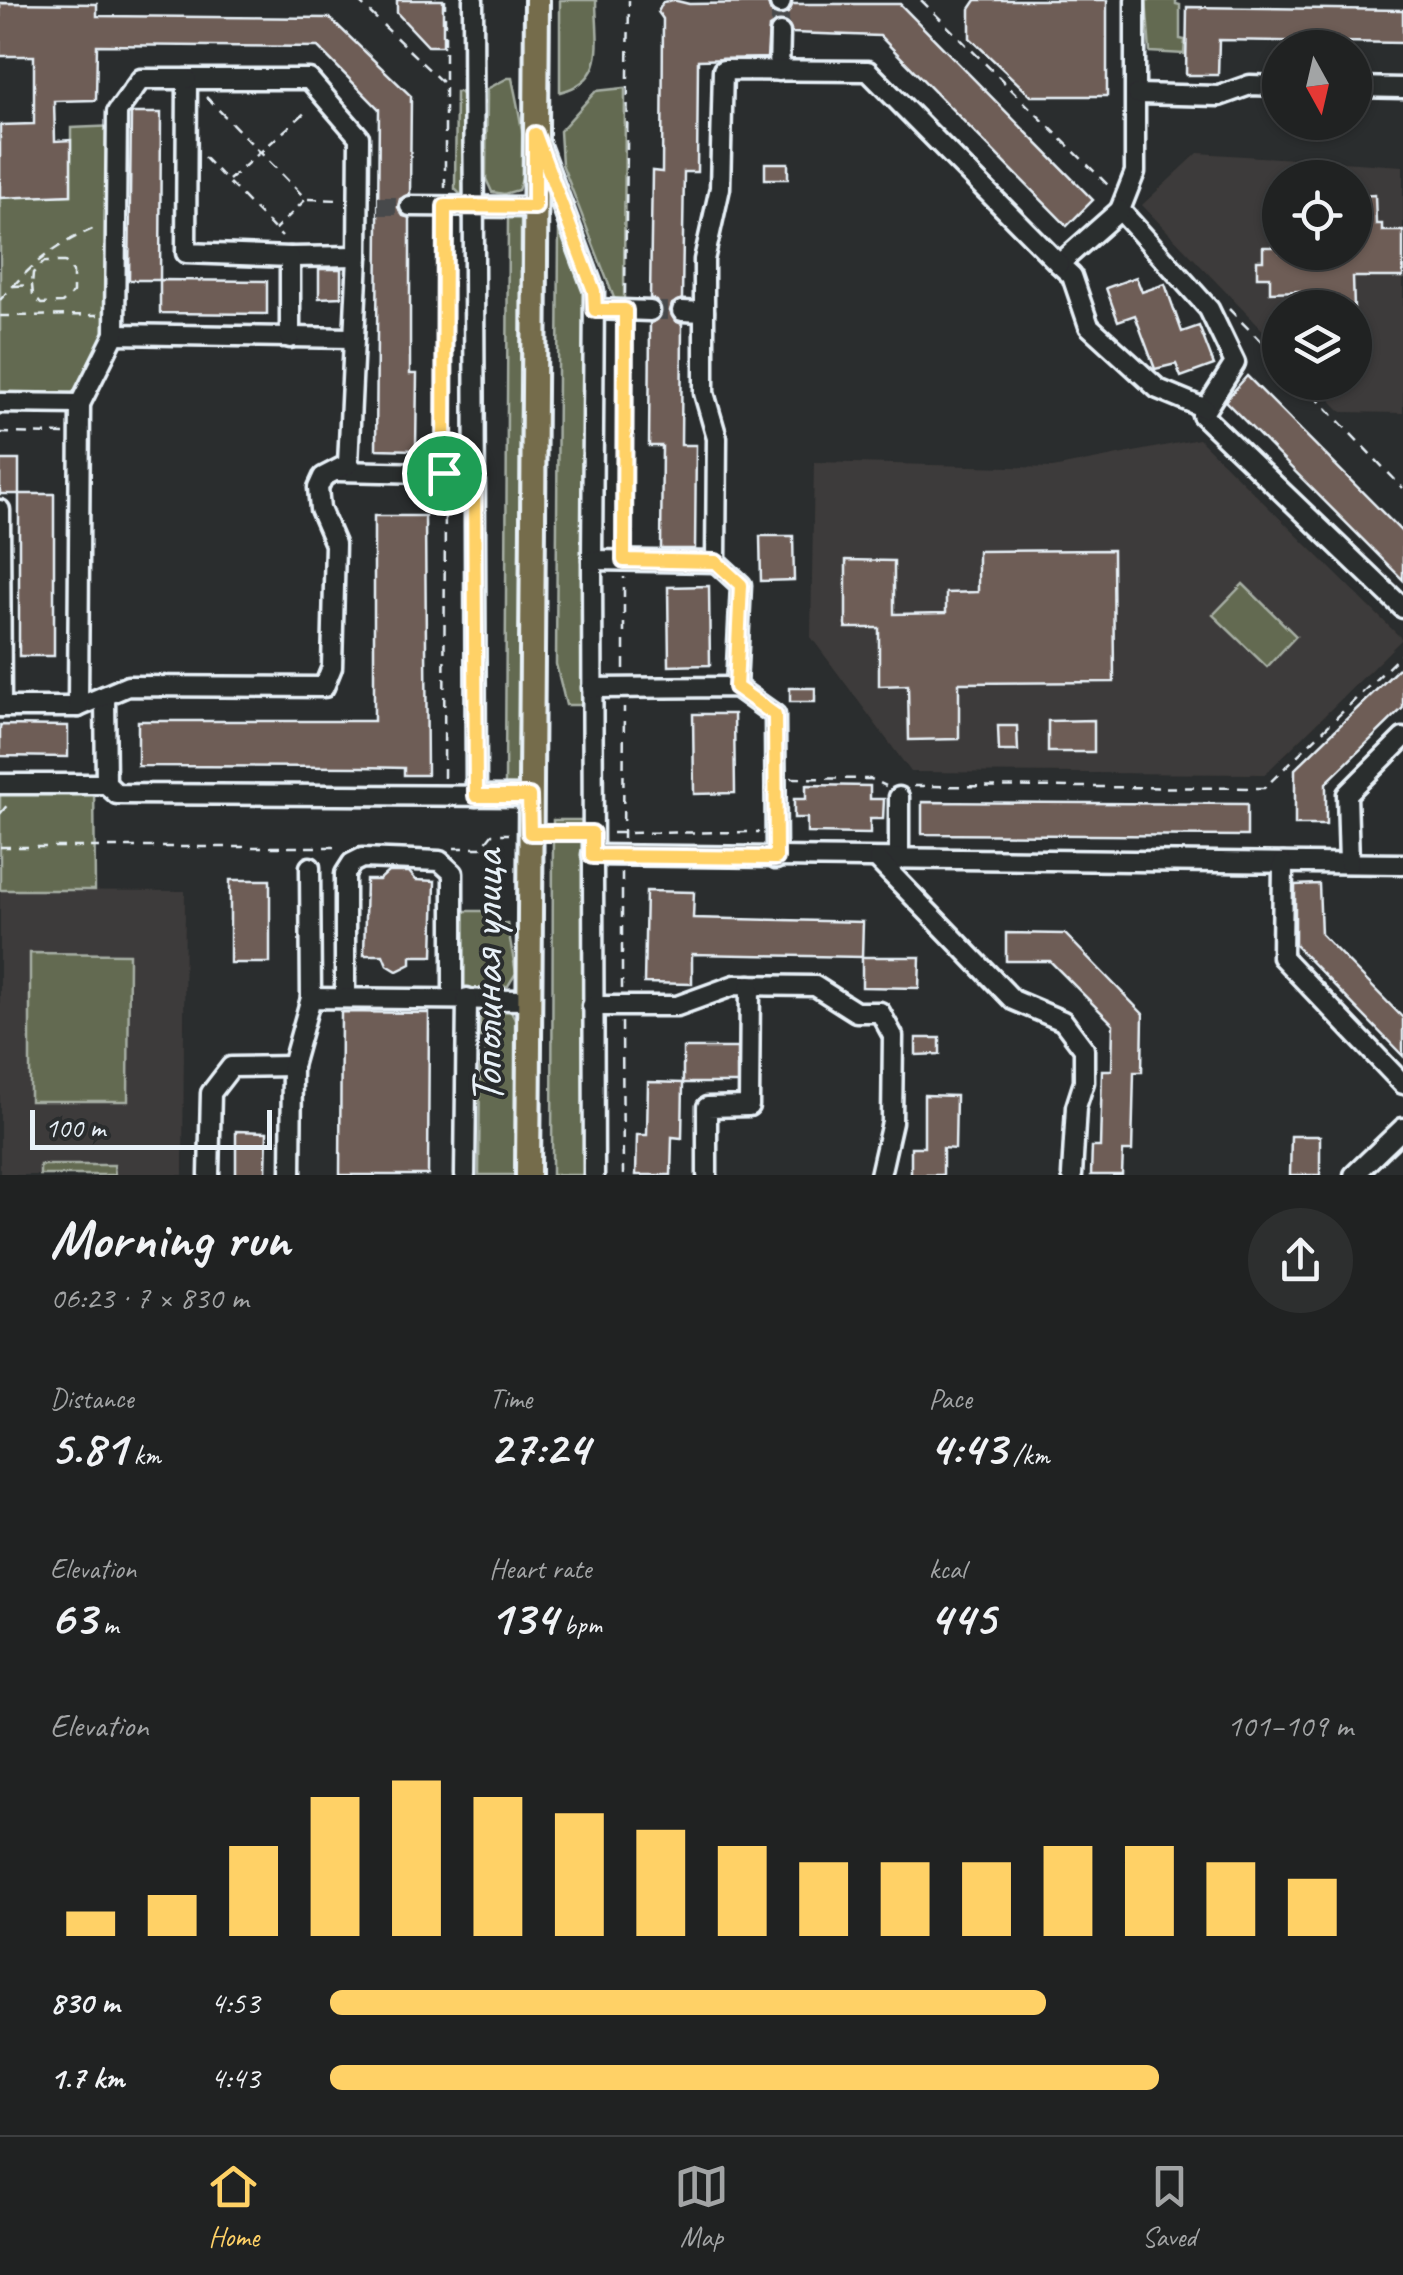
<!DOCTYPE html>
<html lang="en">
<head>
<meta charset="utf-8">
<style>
	:root { --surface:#202222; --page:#2d2f2f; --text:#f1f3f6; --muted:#a2a4a5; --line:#3d3f40; --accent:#ffd166 }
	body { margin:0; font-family:Caveat,sans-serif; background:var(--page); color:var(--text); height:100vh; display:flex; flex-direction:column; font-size:38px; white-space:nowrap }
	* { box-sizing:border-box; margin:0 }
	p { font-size:32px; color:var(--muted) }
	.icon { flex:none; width:55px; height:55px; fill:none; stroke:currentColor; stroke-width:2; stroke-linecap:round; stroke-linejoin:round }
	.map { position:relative; height:1175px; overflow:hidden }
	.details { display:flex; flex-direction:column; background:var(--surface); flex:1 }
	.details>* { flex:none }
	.needle { width:65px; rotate:172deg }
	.buttons { position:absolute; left:1262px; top:30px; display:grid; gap:20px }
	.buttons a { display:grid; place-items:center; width:110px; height:110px; border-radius:50%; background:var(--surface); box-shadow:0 2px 8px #0004,0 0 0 2px var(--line); font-size:50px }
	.scale { position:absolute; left:30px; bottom:25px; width:242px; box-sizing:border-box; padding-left:10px; border:5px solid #e8f1f8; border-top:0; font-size:28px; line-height:35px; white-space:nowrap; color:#e8f1f8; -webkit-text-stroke:8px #2a2d2e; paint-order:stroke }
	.pin { position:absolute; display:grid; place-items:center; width:85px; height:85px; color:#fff; margin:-42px; border:5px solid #fff; border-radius:50%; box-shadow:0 2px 10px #0007 }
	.round { display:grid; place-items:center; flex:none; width:105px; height:105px; border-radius:52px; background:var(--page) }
	.headline { display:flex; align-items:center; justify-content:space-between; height:170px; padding:0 50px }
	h1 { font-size:55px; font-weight:700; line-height:75px }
	.figures { display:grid; grid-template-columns:repeat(3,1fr); gap:15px; height:170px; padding:10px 50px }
	.figures div { display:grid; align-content:center }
	.figures b { font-size:50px; font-weight:700 }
	.figures small { font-size:28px; font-weight:400 }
	.figures p { font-size:28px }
	.chart { height:280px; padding:20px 50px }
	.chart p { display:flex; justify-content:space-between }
	.chart svg { width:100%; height:180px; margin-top:10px; stroke:var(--accent); stroke-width:6 }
	ul { padding:0 50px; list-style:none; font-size:32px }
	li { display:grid; grid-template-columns:160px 120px 1fr; align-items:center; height:75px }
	li i { height:25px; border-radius:12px; background:var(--accent) }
	.dock { display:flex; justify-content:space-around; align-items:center; height:140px; border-top:2px solid var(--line); background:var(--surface); font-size:28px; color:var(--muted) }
	.dock a { display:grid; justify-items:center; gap:5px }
	.dock .selected { color:var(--accent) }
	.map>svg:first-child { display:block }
</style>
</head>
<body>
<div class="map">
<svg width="1403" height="1175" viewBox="0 0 1403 1175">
	<rect width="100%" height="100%" fill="#2a2d2e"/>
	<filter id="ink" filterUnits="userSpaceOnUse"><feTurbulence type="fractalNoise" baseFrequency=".01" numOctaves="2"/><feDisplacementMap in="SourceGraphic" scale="20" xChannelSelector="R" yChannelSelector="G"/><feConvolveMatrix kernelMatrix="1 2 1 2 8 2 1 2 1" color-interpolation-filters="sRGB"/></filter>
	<g filter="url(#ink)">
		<g fill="#3e3b3a" fill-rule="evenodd">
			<path d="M 1198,153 L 1403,166 L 1403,413 L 1342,412 L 1314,383 L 1355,382 L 1355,308 L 1280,308 L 1280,348 L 1142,205 ZM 1280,178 L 1355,178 L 1355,252 L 1280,252 Z"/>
			<polygon points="1199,439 1402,639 1265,774 911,772 811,637 814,462 1053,468"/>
			<polygon points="0,890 185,891 183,1175 0,1175"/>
		</g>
		<g fill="#636b51" stroke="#a6aea4" stroke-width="2.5">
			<path d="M 560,0 L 596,0 C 596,41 609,80 560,92 Z"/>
			<polygon points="1146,0 1176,0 1176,4 1180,5 1180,39 1185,40 1184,54 1150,52"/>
			<path d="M 508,78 L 512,78 C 518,109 532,161 518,190 L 504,194 L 492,192 L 486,179 L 487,89 Z"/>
			<polygon points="625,88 624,305 614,298 562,164 560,131 596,91"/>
			<polygon points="456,92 460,92 472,108 467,196 463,197 455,189"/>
			<polygon points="117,126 115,334 80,404 0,403 0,197 71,195 71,128"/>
			<polygon points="508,215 521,215 518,786 505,786"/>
			<polygon points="562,225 593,294 589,705 566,705 556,664 559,230"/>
			<polygon points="1243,584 1296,636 1267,667 1213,615"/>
			<polygon points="0,784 94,784 95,890 0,890"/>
			<polygon points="553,820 588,820 587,1175 552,1175"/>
			<polygon points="460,911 485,911 485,924 507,923 516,973 508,986 493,990 461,990"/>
			<polygon points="30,953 129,954 128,1101 30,1101"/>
			<polygon points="501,1007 512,1013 515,1019 515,1175 479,1175 480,1060 486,1059 486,1037 480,1037 480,1018 489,1008"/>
			<polygon points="40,1165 114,1165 115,1175 40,1175"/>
		</g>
		<g fill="#6e5d56" stroke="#e8f1f8" stroke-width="2.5">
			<polygon points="397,0 443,0 443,46 428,46 397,13"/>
			<polygon points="673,0 689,4 768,3 771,12 778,16 788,13 793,4 900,4 1093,200 1067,226 880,36 792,33 787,23 779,21 769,27 767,58 698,60 697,172 684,172 682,299 672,304 670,311 675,321 682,324 681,445 696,445 695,549 661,549 662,446 649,446 650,323 660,318 662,310 657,301 650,298 652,171 662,172 663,19 658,12 663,2"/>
			<polygon points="976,0 1107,0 1107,96 1031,96 970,38 970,9"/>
			<polygon points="0,3 97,4 97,16 330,18 411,96 410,194 400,199 398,207 403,216 410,218 410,374 417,374 416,450 376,449 379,109 318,47 97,45 96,100 54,101 55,141 71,140 71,195 0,198 0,125 34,124 34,56 0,56"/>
			<polygon points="1187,7 1403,10 1403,43 1219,40 1218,75 1186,75"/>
			<polygon points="131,113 161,113 160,280 129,280"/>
			<rect x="765" y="163" width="23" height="16"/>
			<polygon points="1375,195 1376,224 1382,224 1382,231 1403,231 1403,277 1353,277 1354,308 1307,308 1307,298 1299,298 1299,291 1270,292 1270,277 1257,277 1257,260 1263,260 1263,247 1280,247 1280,252 1355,252 1355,196"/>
			<polygon points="319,269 341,269 341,297 319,298"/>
			<polygon points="1136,277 1142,292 1165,284 1182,332 1199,326 1214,365 1181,377 1176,364 1155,369 1135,315 1118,321 1106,288"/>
			<polygon points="160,280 267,281 267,314 160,313"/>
			<polygon points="1247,376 1403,533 1403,580 1225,401"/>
			<rect x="0" y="460" width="19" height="34"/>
			<rect x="19" y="494" width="35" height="162"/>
			<polygon points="374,516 425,516 427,775 404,775 404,768 362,767 138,766 138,721 374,721"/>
			<polygon points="760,536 793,536 794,580 761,581"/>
			<polygon points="1113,550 1114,682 959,683 959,739 909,740 908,685 879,686 879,628 846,628 846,560 894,561 894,614 946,613 946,593 978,592 978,551"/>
			<polygon points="709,586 710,665 669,666 668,587"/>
			<polygon points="1403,664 1403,708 1326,783 1326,825 1295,825 1295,769"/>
			<rect x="790" y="688" width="25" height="14"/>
			<polygon points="693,714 734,714 735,793 694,794"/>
			<polygon points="1094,720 1094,752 1048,752 1048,721"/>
			<polygon points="0,725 68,726 68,757 0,756"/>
			<polygon points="998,726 1017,726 1018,751 999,751"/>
			<polygon points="806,785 870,786 870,799 884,799 883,819 870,819 870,834 807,833 807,818 794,818 794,799 806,799"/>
			<polygon points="922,802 1247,804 1247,836 922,834"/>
			<polygon points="388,872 409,872 416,880 435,881 433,956 411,956 411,964 397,971 387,965 383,955 364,955 366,880 379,880"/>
			<rect x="230" y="880" width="40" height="83"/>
			<polygon points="1319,884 1321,934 1403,1018 1403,1056 1295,945 1295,885"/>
			<polygon points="646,891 694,892 693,918 863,922 862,957 692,954 692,984 644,983"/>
			<polygon points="1006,933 1065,934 1143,1014 1142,1072 1134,1072 1132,1151 1123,1151 1122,1175 1091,1175 1092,1147 1100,1147 1102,1070 1112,1070 1113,1024 1050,961 1006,961"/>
			<polygon points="862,957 920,957 919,988 862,987"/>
			<polygon points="341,1012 429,1013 428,1175 340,1175"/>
			<polygon points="916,1038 940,1038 940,1054 916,1055"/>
			<rect x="683" y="1048" width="54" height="35"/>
			<polygon points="648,1082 683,1083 682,1138 672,1137 671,1175 636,1175 637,1135 647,1135"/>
			<polygon points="924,1095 956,1096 955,1149 943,1148 943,1175 911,1175 911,1147 924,1147"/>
			<polygon points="236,1131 267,1132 266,1175 236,1175"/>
			<polygon points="1291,1136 1320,1136 1320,1175 1290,1175"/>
		</g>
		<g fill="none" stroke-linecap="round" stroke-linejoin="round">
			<g stroke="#464a4c" stroke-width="18" stroke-dasharray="18 9" stroke-linecap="butt">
				<polyline points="780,33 780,4"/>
				<polyline points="378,206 410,206"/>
				<polyline points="650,311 682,311"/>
			</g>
			<defs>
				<g id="minor">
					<polyline points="473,0 476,796"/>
					<polyline points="1135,0 1135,172 1120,210 1209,309 1235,363 1202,415 1403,608"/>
					<polyline points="780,4 781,0"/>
					<polyline points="779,71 780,33"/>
					<polyline points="1355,87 1403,88"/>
					<polyline points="1137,94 1219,96 1250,85 1280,86"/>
					<polyline points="540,146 594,291 592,560 594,1175"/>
					<polyline points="410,206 535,207"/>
					<polyline points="1120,210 1059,264 1072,276 1089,326 1158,389 1204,408"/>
					<polyline points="290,257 358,256"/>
					<polyline points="595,309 650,311"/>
					<polyline points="682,311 704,312"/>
					<polyline points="115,334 353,338"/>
					<polyline points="0,403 80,404"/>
					<polyline points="337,471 474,474"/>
					<polyline points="0,510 1,707"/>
					<polyline points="592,560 716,562"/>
					<polyline points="736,687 741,585 716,562 717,438 704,393 704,260 720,188 723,70 868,71 1059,264"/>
					<polyline points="592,688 736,687 775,715 776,859"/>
					<polyline points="105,696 106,784"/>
					<polyline points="0,707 78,707 128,686 324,687 332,667 335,544 320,509 318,488 323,477 348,464 358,256 359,137 309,79 187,79 186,253 290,257 290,338"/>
					<polyline points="78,707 80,404 115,334 117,112 141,79 187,79"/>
					<polyline points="0,784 106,784 117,794 529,796"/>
					<polyline points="899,797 899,860"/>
					<polyline points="592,855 1403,864"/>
					<polyline points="878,860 1013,1000 1063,1021 1084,1049 1084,1082 1076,1107 1072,1175"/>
					<polyline points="1283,863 1282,957 1403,1084"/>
					<polyline points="1349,863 1347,794 1403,738"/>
					<polyline points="310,867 311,998"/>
					<polyline points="345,997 345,874 352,863 362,858 440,861 453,873 453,998"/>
					<polyline points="592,1006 677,1006 735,985 815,986 856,1012 880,1012 893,1036 892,1122 880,1175"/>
					<polyline points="209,1175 211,1093 231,1067 292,1066"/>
					<polyline points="291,1175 292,1066 311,998 529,1000"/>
					<polyline points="465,1175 467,998"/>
					<polyline points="707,1175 707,1107 749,1106 750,985"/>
					<polyline points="1354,1175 1403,1128"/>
				</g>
				<polyline id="major" points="528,1175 537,0"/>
			</defs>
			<use href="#minor" stroke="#e8f1f8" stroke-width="25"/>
			<use href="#major" stroke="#e8f1f8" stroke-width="30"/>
			<g stroke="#e8f1f8" stroke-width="2.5" stroke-dasharray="10 8" stroke-linecap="butt">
				<polyline points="357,0 445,85"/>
				<polyline points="921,0 1112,189"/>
				<polyline points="206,97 306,199 275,230"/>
				<polyline points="204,157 282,237"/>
				<polyline points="229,180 309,109"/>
				<polyline points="445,188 445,0"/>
				<polyline points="308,199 340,200"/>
				<polyline points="14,286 32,285 33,295 41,304 62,303 73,293 73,272 65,262 44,262 33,273 32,285"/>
				<polyline points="625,294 629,0"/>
				<path d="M 0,300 C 35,262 49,248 97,227"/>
				<polyline points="1229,309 1280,361"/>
				<polyline points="0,316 98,315"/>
				<polyline points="1301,382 1403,488"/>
				<polyline points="0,433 64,434"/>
				<polyline points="445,453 445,221"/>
				<polyline points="625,544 625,327"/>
				<polyline points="624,669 624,577"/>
				<polyline points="444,778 445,491"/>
				<polyline points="791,778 871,779 886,786"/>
				<polyline points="914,786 1264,788 1403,653"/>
				<polyline points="0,814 9,803"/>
				<polyline points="552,833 574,833"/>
				<polyline points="612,833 759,832"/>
				<polyline points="623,839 624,707"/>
				<polyline points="0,847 341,847"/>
				<polyline points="454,848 481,848 492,834 509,834"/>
				<polyline points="622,872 622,989"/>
				<polyline points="622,1022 623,1175"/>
			</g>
			<use href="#minor" stroke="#2a2d2e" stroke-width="18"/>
			<use href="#major" stroke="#746c4b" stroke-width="22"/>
		</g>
	</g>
	<g fill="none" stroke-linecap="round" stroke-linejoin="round" filter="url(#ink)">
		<defs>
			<polygon id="route" points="535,134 594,291 595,310 625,310 624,560 716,562 741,585 736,687 775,715 776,858 592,856 592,833 530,833 529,796 476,796 474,474 444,473 445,206 535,207"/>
		</defs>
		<use href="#route" stroke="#fff" stroke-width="20"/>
		<use href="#route" stroke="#ffd166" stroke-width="12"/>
	</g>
	<g text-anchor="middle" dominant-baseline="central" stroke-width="8" stroke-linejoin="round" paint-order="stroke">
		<g font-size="48" fill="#e8f1f8" stroke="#2a2d2e">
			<text transform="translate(486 977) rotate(-90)">Тополиная улица</text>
		</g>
	</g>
</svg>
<div class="buttons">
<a><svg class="needle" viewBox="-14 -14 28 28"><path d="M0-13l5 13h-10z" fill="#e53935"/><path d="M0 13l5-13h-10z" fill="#a2a4a5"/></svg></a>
<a><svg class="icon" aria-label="locate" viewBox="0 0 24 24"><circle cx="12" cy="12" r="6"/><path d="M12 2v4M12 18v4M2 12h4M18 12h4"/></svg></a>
<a><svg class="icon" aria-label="layers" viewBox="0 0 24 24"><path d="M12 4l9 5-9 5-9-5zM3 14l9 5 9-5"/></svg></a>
</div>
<div class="scale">100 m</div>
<div class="pin" style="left:444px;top:473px;background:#1e9e55"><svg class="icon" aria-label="arrive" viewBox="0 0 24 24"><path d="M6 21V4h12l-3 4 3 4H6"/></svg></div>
</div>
<section class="details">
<div class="headline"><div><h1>Morning run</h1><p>06:23 · 7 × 830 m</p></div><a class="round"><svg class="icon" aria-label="share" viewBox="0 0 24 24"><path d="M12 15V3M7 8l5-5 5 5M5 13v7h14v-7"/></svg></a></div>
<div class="figures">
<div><p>Distance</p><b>5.81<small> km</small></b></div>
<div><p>Time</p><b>27:24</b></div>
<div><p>Pace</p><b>4:43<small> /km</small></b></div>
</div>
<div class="figures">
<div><p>Elevation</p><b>63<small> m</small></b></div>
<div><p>Heart rate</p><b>134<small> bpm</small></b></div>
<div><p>kcal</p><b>445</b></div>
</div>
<div class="chart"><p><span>Elevation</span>101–109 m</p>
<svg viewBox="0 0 160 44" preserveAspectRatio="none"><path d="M5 44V38M15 44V34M25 44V22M35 44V10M45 44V6M55 44V10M65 44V14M75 44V18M85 44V22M95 44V26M105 44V26M115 44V26M125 44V22M135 44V22M145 44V26M155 44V30"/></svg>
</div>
<ul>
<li><b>830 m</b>4:53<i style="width:70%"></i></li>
<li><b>1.7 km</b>4:43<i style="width:81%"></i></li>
</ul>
</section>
<nav class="dock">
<a class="selected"><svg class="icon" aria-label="home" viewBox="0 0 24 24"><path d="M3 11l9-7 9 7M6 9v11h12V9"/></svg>Home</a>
<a><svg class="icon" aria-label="map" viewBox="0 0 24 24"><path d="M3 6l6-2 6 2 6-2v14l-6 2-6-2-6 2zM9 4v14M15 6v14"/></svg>Map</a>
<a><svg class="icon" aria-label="saved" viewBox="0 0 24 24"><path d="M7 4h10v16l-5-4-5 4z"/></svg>Saved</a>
</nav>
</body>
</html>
